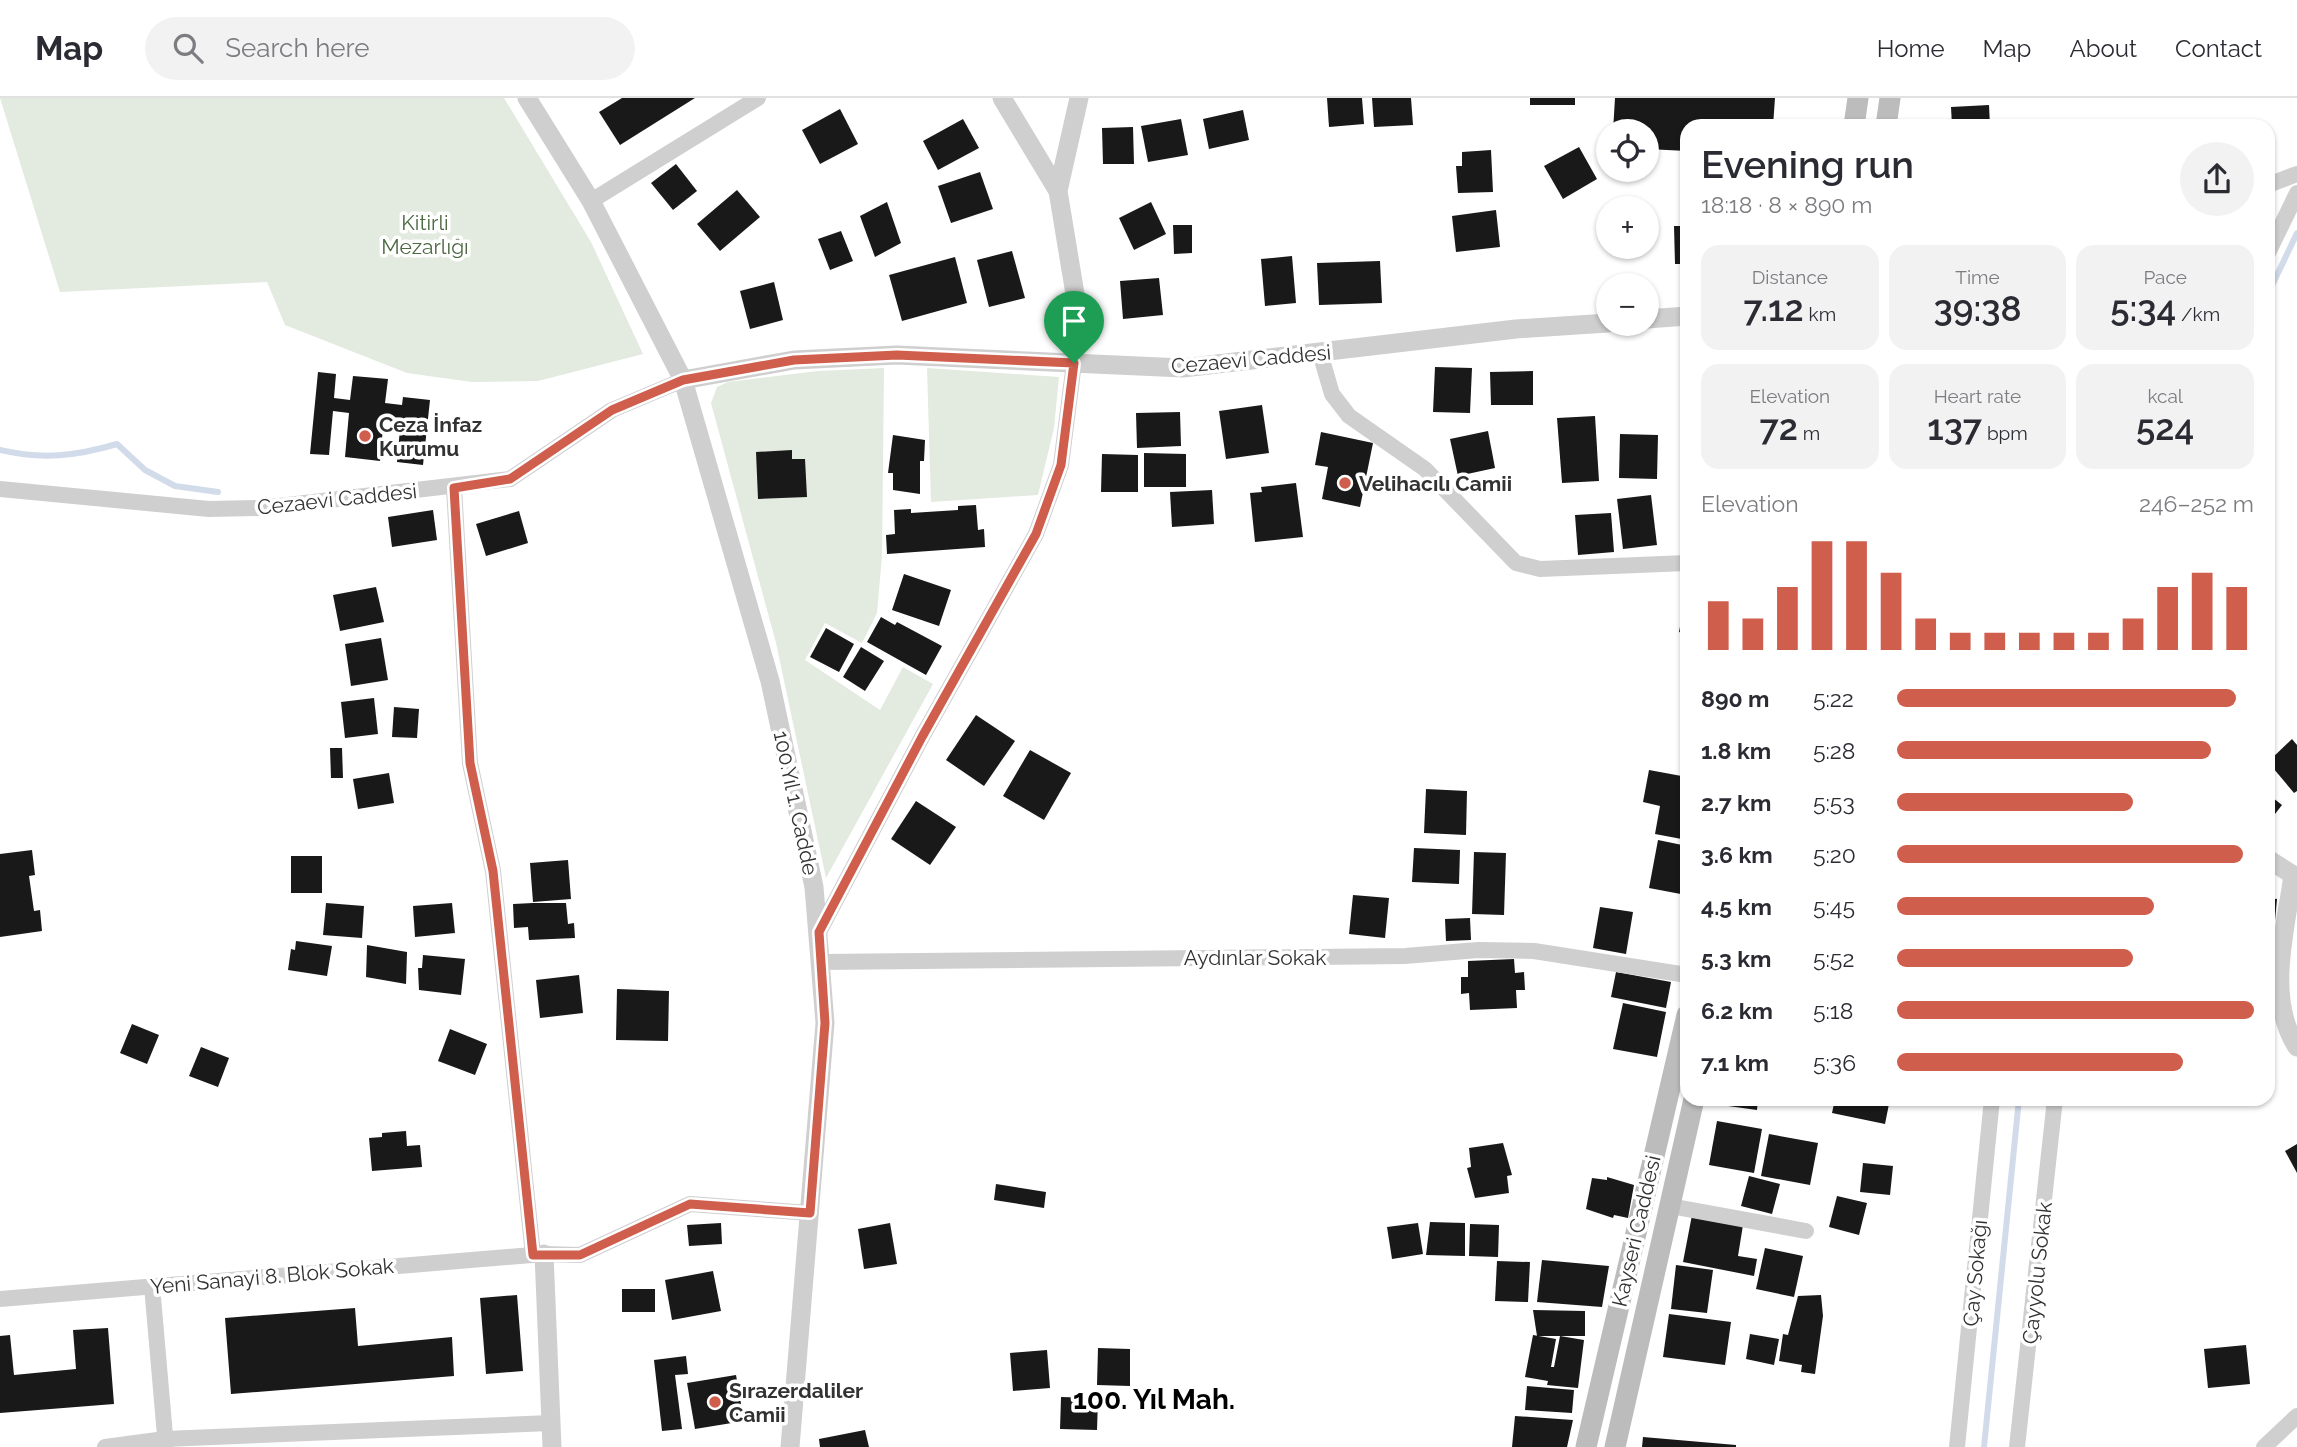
<!DOCTYPE html>
<html lang="en">
<head>
<meta charset="utf-8">
<style>
	:root { --surface:#fff; --page:#f2f2f3; --text:#2b2b33; --muted:#7c7c81; --line:#e1e1e2; --accent:#d05e4d }
	body { margin:0; font-family:Raleway,sans-serif; background:var(--page); color:var(--text); height:100vh; display:flex; flex-direction:column; font-size:26px; white-space:nowrap }
	* { box-sizing:border-box; margin:0 }
	p { font-size:23px; color:var(--muted) }
	.icon { flex:none; width:38px; height:38px; fill:none; stroke:currentColor; stroke-width:2; stroke-linecap:round; stroke-linejoin:round }
	.map { position:relative; flex:1; overflow:hidden }
	.drawer { position:absolute; left:1680px; top:21px; width:595px; height:987px; display:flex; flex-direction:column; background:var(--surface); border-radius:21px; box-shadow:0 2px 5px #0004 }
	.drawer>* { flex:none }
	.controls { position:absolute; left:1596px; top:21px; display:grid; gap:14px }
	.controls a { display:grid; place-items:center; width:63px; height:63px; border-radius:50%; background:var(--surface); box-shadow:0 2px 5px #0004; font-size:35px }
	.pin { position:absolute; display:grid; place-items:center; width:60px; height:60px; color:#fff; margin:-72px -30px; border-radius:50% 50% 50% 0; rotate:-45deg; box-shadow:0 0 7px #0007 }
	.pin .icon { rotate:45deg }
	.round { display:grid; place-items:center; flex:none; width:74px; height:74px; border-radius:37px; background:var(--page) }
	.head { display:flex; align-items:center; justify-content:space-between; height:119px; padding:0 21px }
	h1 { font-size:38px; font-weight:600; line-height:52px }
	.figures { display:grid; grid-template-columns:repeat(3,1fr); gap:10px; height:119px; padding:7px 21px }
	.figures div { display:grid; align-content:center; border-radius:18px; background:var(--page); text-align:center }
	.figures b { font-size:35px; font-weight:600 }
	.figures small { font-size:19px; font-weight:400 }
	.figures p { font-size:19px }
	.chart { height:196px; padding:14px 21px }
	.chart p { display:flex; justify-content:space-between }
	.chart svg { width:100%; height:126px; margin-top:7px; stroke:var(--accent); stroke-width:6 }
	ul { padding:0 21px; list-style:none; font-size:23px }
	li { display:grid; grid-template-columns:112px 84px 1fr; align-items:center; height:52px }
	li i { height:18px; border-radius:9px; background:var(--accent) }
	header { display:flex; align-items:center; gap:42px; box-sizing:border-box; height:98px; padding:0 35px; background:var(--surface); border-bottom:2px solid var(--line) }
	header strong { font-size:33px }
	nav { display:flex; gap:38px; margin-inline-start:auto; font-size:24px }
	.search { width:490px; height:63px; background:var(--page); display:flex; align-items:center; gap:18px; box-sizing:border-box; padding:0 24px; border-radius:38px; color:var(--muted); font-size:26px }
	.map>svg:first-child { display:block }
</style>
</head>
<body>
<header>
<strong>Map</strong>
<div class="search"><svg class="icon" aria-label="search" viewBox="0 0 24 24"><circle cx="10" cy="10" r="6"/><path d="M15 15l6 6"/></svg>Search here</div>
<nav><a>Home</a><a>Map</a><a>About</a><a>Contact</a></nav>
</header>
<div class="map">
<svg width="2297" height="1349" viewBox="0 0 2297 1349">
	<rect width="100%" height="100%" fill="#fff"/>
	<g fill="#e3eadf">
		<polygon points="0,0 504,0 591,144 643,256 538,283 472,284 407,275 285,227 267,184 60,194"/>
		<polygon points="884,270 882,458 877,515 862,545 825,525 805,562 880,612 903,569 933,586 826,780 776,545 711,305 717,289 728,284 818,273"/>
		<polygon points="927,270 1059,279 1054,330 1038,397 931,404"/>
	</g>
	<g fill="none" stroke-linecap="round" stroke-linejoin="round">
		<g stroke="#d1dbe9" stroke-width="6">
			<polyline points="2268,196 2297,135"/>
			<path d="M 0,352 C 42,362 76,358 117,346 L 145,372 L 175,388 L 218,394"/>
			<polyline points="1984,1349 2019,1001"/>
		</g>
	</g>
	<g fill="#191919">
		<polygon points="622,0 695,0 620,47 599,14"/>
		<polygon points="1327,0 1362,0 1364,26 1329,29"/>
		<polygon points="1372,0 1411,0 1413,27 1374,29"/>
		<rect x="1530" y="0" width="45" height="7"/>
		<polygon points="1615,0 1775,0 1773,28 1687,28 1687,53 1647,51 1647,33 1613,33"/>
		<polygon points="1989,7 1990,28 1952,28 1951,9"/>
		<polygon points="840,11 858,46 820,66 802,32"/>
		<polygon points="1243,12 1249,42 1209,51 1203,21"/>
		<polygon points="963,21 979,50 938,72 923,43"/>
		<polygon points="1181,21 1188,57 1148,64 1141,28"/>
		<polygon points="2059,22 2061,28 2034,28 2033,27"/>
		<polygon points="1133,29 1134,66 1103,66 1102,30"/>
		<polygon points="1579,49 1597,81 1563,101 1544,68"/>
		<polygon points="1491,52 1493,94 1458,95 1456,68 1462,68 1462,54"/>
		<polygon points="676,66 697,93 673,112 651,85"/>
		<polygon points="980,74 993,111 951,125 938,88"/>
		<polygon points="737,92 760,119 720,153 697,126"/>
		<polygon points="887,104 901,145 875,159 860,118"/>
		<polygon points="1151,104 1166,136 1134,152 1119,120"/>
		<polygon points="1496,112 1500,149 1456,154 1452,118"/>
		<polygon points="1173,127 1192,127 1192,155 1174,156"/>
		<polygon points="1674,128 1687,128 1687,166 1675,166"/>
		<polygon points="841,133 853,163 830,172 818,141"/>
		<polygon points="1012,153 1025,200 989,209 977,162"/>
		<polygon points="1292,158 1296,205 1265,208 1261,161"/>
		<polygon points="955,159 967,205 902,223 889,177"/>
		<polygon points="1380,163 1382,205 1319,207 1317,165"/>
		<polygon points="1159,180 1163,217 1123,221 1120,183"/>
		<polygon points="774,184 783,222 750,231 740,193"/>
		<polygon points="1435,269 1472,270 1470,315 1433,314"/>
		<polygon points="1533,273 1533,307 1491,307 1490,274"/>
		<polygon points="318,274 336,276 334,300 350,302 353,278 388,281 385,305 402,307 403,299 430,302 423,367 397,364 401,320 384,318 380,363 345,359 349,315 333,313 329,357 310,356"/>
		<polygon points="1262,307 1269,355 1226,361 1219,313"/>
		<polygon points="1180,314 1181,348 1137,350 1136,315"/>
		<polygon points="1595,318 1599,383 1562,385 1557,320"/>
		<polygon points="1488,333 1495,370 1458,378 1450,341"/>
		<polygon points="1321,334 1373,345 1360,409 1322,401 1328,369 1315,367"/>
		<polygon points="1620,336 1658,337 1657,381 1619,380"/>
		<polygon points="893,337 925,342 924,363 920,363 920,396 893,392 893,375 888,375"/>
		<polygon points="792,352 792,361 805,361 807,399 758,401 756,354"/>
		<polygon points="1144,355 1186,356 1186,389 1144,389"/>
		<polygon points="1102,356 1138,357 1138,394 1101,394"/>
		<polygon points="1296,385 1303,439 1255,444 1250,395 1262,394 1261,389"/>
		<polygon points="1212,392 1214,426 1172,429 1170,394"/>
		<polygon points="1651,397 1657,447 1623,451 1617,401"/>
		<polygon points="976,407 978,432 984,431 985,449 887,456 886,437 895,436 894,412 911,411 911,415 958,412 958,408"/>
		<polygon points="433,412 437,442 392,449 388,419"/>
		<polygon points="519,413 528,445 486,458 476,426"/>
		<polygon points="1611,415 1614,454 1578,457 1575,417"/>
		<polygon points="904,476 951,492 939,528 892,512"/>
		<polygon points="376,489 384,524 340,533 333,497"/>
		<polygon points="1686,498 1687,499 1687,536 1679,534"/>
		<polygon points="881,519 895,527 897,524 942,548 926,577 867,544"/>
		<polygon points="826,530 854,546 839,574 810,559"/>
		<polygon points="381,540 388,582 351,588 345,546"/>
		<polygon points="861,549 884,563 865,593 843,579"/>
		<polygon points="374,600 378,636 345,640 341,604"/>
		<polygon points="394,609 419,611 417,640 392,639"/>
		<polygon points="976,617 1015,643 984,688 946,662"/>
		<polygon points="2292,641 2297,647 2297,693 2294,695 2268,664"/>
		<polygon points="330,650 342,650 343,680 331,680"/>
		<polygon points="1030,652 1071,675 1044,722 1003,698"/>
		<polygon points="1649,672 1687,679 1687,742 1655,736 1660,708 1643,704"/>
		<polygon points="389,675 394,705 358,711 353,681"/>
		<polygon points="1426,691 1467,693 1466,737 1424,735"/>
		<polygon points="2268,696 2282,707 2268,725"/>
		<polygon points="916,703 956,729 930,767 891,741"/>
		<polygon points="1658,742 1687,748 1686,797 1649,790"/>
		<polygon points="1414,750 1460,752 1459,786 1412,784"/>
		<polygon points="32,752 35,777 29,778 34,813 40,812 42,833 0,839 0,756"/>
		<polygon points="1474,754 1506,755 1504,817 1472,816"/>
		<rect x="291" y="758" width="31" height="37"/>
		<polygon points="568,762 571,801 533,804 530,765"/>
		<polygon points="1353,797 1389,800 1385,840 1349,836"/>
		<polygon points="2268,800 2277,801 2273,844 2268,843"/>
		<polygon points="326,805 364,808 362,840 323,837"/>
		<polygon points="452,805 455,835 415,839 413,808"/>
		<polygon points="533,805 566,805 568,826 574,825 575,840 529,842 528,829 514,830 513,806"/>
		<polygon points="1600,809 1633,814 1626,856 1593,850"/>
		<polygon points="1470,820 1471,842 1446,843 1445,821"/>
		<polygon points="296,843 332,848 327,878 288,872 291,851 295,852"/>
		<polygon points="367,847 407,854 406,886 366,879"/>
		<polygon points="423,857 465,861 461,897 419,892 418,870 422,870"/>
		<polygon points="1514,861 1515,875 1524,874 1525,892 1516,892 1517,910 1470,912 1469,895 1461,896 1461,879 1468,879 1468,863"/>
		<polygon points="1616,874 1671,884 1666,910 1611,899"/>
		<polygon points="579,877 583,915 540,920 536,882"/>
		<polygon points="617,891 669,893 668,943 616,942"/>
		<polygon points="1623,905 1666,914 1657,959 1613,951"/>
		<polygon points="132,926 159,937 147,966 120,955"/>
		<polygon points="450,931 487,946 475,977 438,963"/>
		<polygon points="201,949 229,960 218,989 189,978"/>
		<polygon points="1722,1001 1758,1001 1757,1012 1721,1007"/>
		<polygon points="1835,1001 1890,1001 1885,1026 1832,1015"/>
		<polygon points="1717,1023 1762,1031 1754,1075 1709,1067"/>
		<polygon points="406,1033 407,1048 420,1047 422,1069 372,1073 369,1040 382,1039 382,1035"/>
		<polygon points="1769,1036 1818,1045 1810,1087 1761,1078"/>
		<polygon points="1503,1045 1512,1077 1507,1078 1509,1095 1475,1100 1467,1070 1471,1069 1469,1050"/>
		<polygon points="2297,1046 2297,1075 2285,1053"/>
		<polygon points="1863,1065 1893,1068 1890,1097 1860,1094"/>
		<polygon points="1749,1078 1780,1086 1772,1116 1741,1108"/>
		<polygon points="1607,1079 1634,1087 1628,1120 1614,1117 1613,1120 1586,1111 1592,1080 1607,1082"/>
		<polygon points="996,1086 1046,1094 1044,1110 994,1102"/>
		<polygon points="1837,1098 1867,1105 1859,1137 1829,1129"/>
		<polygon points="1692,1117 1743,1127 1738,1158 1757,1161 1754,1178 1683,1164"/>
		<polygon points="1430,1124 1465,1125 1465,1158 1426,1157"/>
		<polygon points="721,1125 722,1146 689,1148 687,1127"/>
		<polygon points="890,1125 897,1166 864,1171 858,1131"/>
		<polygon points="1418,1125 1423,1156 1392,1161 1387,1129"/>
		<polygon points="1470,1126 1499,1127 1498,1159 1469,1158"/>
		<polygon points="1765,1150 1803,1158 1794,1199 1756,1191"/>
		<polygon points="1542,1162 1609,1168 1602,1209 1537,1204"/>
		<polygon points="1497,1163 1530,1164 1528,1204 1495,1203"/>
		<polygon points="1676,1167 1713,1172 1707,1215 1671,1211"/>
		<polygon points="713,1173 721,1213 672,1222 665,1182"/>
		<rect x="622" y="1191" width="33" height="23"/>
		<polygon points="517,1197 523,1273 486,1276 480,1200"/>
		<polygon points="1821,1197 1823,1218 1815,1276 1801,1274 1802,1267 1779,1263 1783,1236 1788,1237 1798,1198"/>
		<polygon points="355,1210 358,1248 452,1239 454,1278 231,1296 225,1220"/>
		<polygon points="1533,1212 1585,1213 1585,1238 1537,1238"/>
		<polygon points="1669,1216 1731,1224 1725,1267 1663,1259"/>
		<polygon points="108,1230 114,1306 0,1315 0,1238 10,1237 14,1277 76,1271 73,1232"/>
		<polygon points="1750,1236 1779,1241 1774,1267 1746,1261"/>
		<polygon points="1533,1237 1556,1241 1551,1269 1554,1269 1560,1238 1584,1242 1578,1290 1547,1287 1548,1283 1525,1279"/>
		<polygon points="2246,1247 2250,1286 2208,1290 2204,1251"/>
		<polygon points="1098,1250 1130,1251 1130,1288 1097,1287"/>
		<polygon points="1047,1252 1050,1290 1013,1293 1010,1255"/>
		<polygon points="686,1258 688,1276 675,1277 682,1331 662,1333 654,1262"/>
		<polygon points="736,1277 744,1323 695,1331 687,1285"/>
		<polygon points="1527,1288 1574,1292 1572,1315 1525,1312"/>
		<polygon points="1061,1299 1098,1300 1097,1332 1060,1331"/>
		<polygon points="1515,1318 1573,1322 1567,1349 1512,1349"/>
		<polygon points="865,1332 869,1349 820,1349 819,1341"/>
		<polygon points="1643,1339 1736,1347 1736,1349 1642,1349"/>
	</g>
	<g fill="none" stroke-linecap="round" stroke-linejoin="round">
		<g stroke="#cfcfcf" stroke-width="16">
			<polyline points="2268,87 2297,76"/>
			<polyline points="591,103 758,0"/>
			<polyline points="2268,155 2297,95"/>
			<polyline points="1320,255 1332,296 1349,318 1425,371 1516,465 1540,471 1687,465"/>
			<polyline points="454,390 470,665 493,773 533,1157"/>
			<polyline points="0,391 209,411 262,410 510,381 612,312 683,282"/>
			<polyline points="819,834 922,639 1036,436 1061,367 1074,265"/>
			<polyline points="821,864 1405,858 1478,852 1534,853 1687,877"/>
			<polyline points="1670,1108 1806,1133"/>
			<polyline points="152,1188 166,1349"/>
			<polyline points="0,1201 544,1156 580,1157 690,1106 810,1115"/>
			<polyline points="105,1349 165,1341 550,1325"/>
			<polyline points="1957,1349 1992,1001"/>
			<polyline points="2017,1349 2055,1001"/>
			<polyline points="2264,1349 2297,1318"/>
		</g>
		<g stroke="#cfcfcf" stroke-width="19">
			<polyline points="527,0 591,103 683,282 770,583 814,789 825,925 790,1349"/>
			<polyline points="1002,0 1058,93"/>
			<polyline points="1647,221 1687,218"/>
			<polyline points="1074,265 1075,196 1058,93 1079,0"/>
			<polyline points="683,282 794,262 897,257 1183,270 1516,231 1608,225"/>
			<path d="M 2268,761 L 2293,777 C 2286,830 2265,900 2297,949"/>
			<polyline points="544,1156 552,1349"/>
		</g>
		<g stroke="#bcbcbc" stroke-width="21">
			<polyline points="1854,28 1858,0"/>
			<polyline points="1886,28 1890,0"/>
			<polyline points="1586,1349 1687,917"/>
			<polyline points="1615,1349 1694,1001"/>
		</g>
	</g>
	<g fill="none" stroke-linecap="round" stroke-linejoin="round">
		<defs>
			<polygon id="route" points="897,257 1074,265 1061,367 1036,436 922,639 819,834 825,925 810,1115 690,1106 580,1157 533,1157 493,773 470,665 454,390 510,381 612,312 683,282 794,262"/>
		</defs>
		<use href="#route" stroke="#fff" stroke-width="14"/>
		<use href="#route" stroke="#d05e4d" stroke-width="9"/>
	</g>
	<g fill="#d05e4d" stroke="#fff" stroke-width="2.5">
		<circle cx="365" cy="338" r="7"/>
		<circle cx="1345" cy="385" r="7"/>
		<circle cx="715" cy="1304" r="7"/>
	</g>
	<g text-anchor="middle" dominant-baseline="central" stroke-width="7" stroke-linejoin="round" paint-order="stroke">
		<g font-size="21" fill="#4e6944" stroke="#fff">
			<text x="425" y="124">Kitirli<tspan x="425" dy="24">Mezarlığı</tspan></text>
		</g>
		<g font-size="21" fill="#323232" stroke="#fff">
			<text transform="translate(1251 261) rotate(-5)">Cezaevi Caddesi</text>
			<text transform="translate(337 401) rotate(-6)">Cezaevi Caddesi</text>
			<text transform="translate(796 705) rotate(78)">100.Yıl 1. Cadde</text>
			<text x="1255" y="859">Aydınlar Sokak</text>
			<text transform="translate(1636 1133) rotate(-77)">Kayseri Caddesi</text>
			<text transform="translate(1975 1175) rotate(-85)">Çay Sokağı</text>
			<text transform="translate(2037 1175) rotate(-84)">Çayyolu Sokak</text>
			<text transform="translate(272 1178) rotate(-5)">Yeni Sanayi 8. Blok Sokak</text>
		</g>
		<g font-size="21" font-weight="bold" fill="#323232" stroke="#fff" text-anchor="start">
			<text x="379" y="326">Ceza İnfaz<tspan x="379" dy="24">Kurumu</tspan></text>
			<text x="1359" y="385">Velihacılı Camii</text>
			<text x="729" y="1292">Sırazerdaliler<tspan x="729" dy="24">Camii</tspan></text>
		</g>
		<g font-size="28" font-weight="bold" fill="#000" stroke="#fff">
			<text x="1154" y="1301">100. Yıl Mah.</text>
		</g>
	</g>
</svg>
<div class="controls">
<a><svg class="icon" aria-label="locate" viewBox="0 0 24 24"><circle cx="12" cy="12" r="6"/><path d="M12 2v4M12 18v4M2 12h4M18 12h4"/></svg></a>
<a>+</a>
<a>−</a>
</div>
<div class="pin" style="left:1074px;top:265px;background:#1e9e55"><svg class="icon" aria-label="arrive" viewBox="0 0 24 24"><path d="M6 21V4h12l-3 4 3 4H6"/></svg></div>
<section class="drawer">
<div class="head"><div><h1>Evening run</h1><p>18:18 · 8 × 890 m</p></div><a class="round"><svg class="icon" aria-label="share" viewBox="0 0 24 24"><path d="M12 15V3M7 8l5-5 5 5M5 13v7h14v-7"/></svg></a></div>
<div class="figures">
<div><p>Distance</p><b>7.12<small> km</small></b></div>
<div><p>Time</p><b>39:38</b></div>
<div><p>Pace</p><b>5:34<small> /km</small></b></div>
</div>
<div class="figures">
<div><p>Elevation</p><b>72<small> m</small></b></div>
<div><p>Heart rate</p><b>137<small> bpm</small></b></div>
<div><p>kcal</p><b>524</b></div>
</div>
<div class="chart"><p><span>Elevation</span>246–252 m</p>
<svg viewBox="0 0 160 44" preserveAspectRatio="none"><path d="M5 44V27M15 44V33M25 44V22M35 44V6M45 44V6M55 44V17M65 44V33M75 44V38M85 44V38M95 44V38M105 44V38M115 44V38M125 44V33M135 44V22M145 44V17M155 44V22"/></svg>
</div>
<ul>
<li><b>890 m</b>5:22<i style="width:95%"></i></li>
<li><b>1.8 km</b>5:28<i style="width:88%"></i></li>
<li><b>2.7 km</b>5:53<i style="width:66%"></i></li>
<li><b>3.6 km</b>5:20<i style="width:97%"></i></li>
<li><b>4.5 km</b>5:45<i style="width:72%"></i></li>
<li><b>5.3 km</b>5:52<i style="width:66%"></i></li>
<li><b>6.2 km</b>5:18<i style="width:100%"></i></li>
<li><b>7.1 km</b>5:36<i style="width:80%"></i></li>
</ul>
</section>
</div>
</body>
</html>
